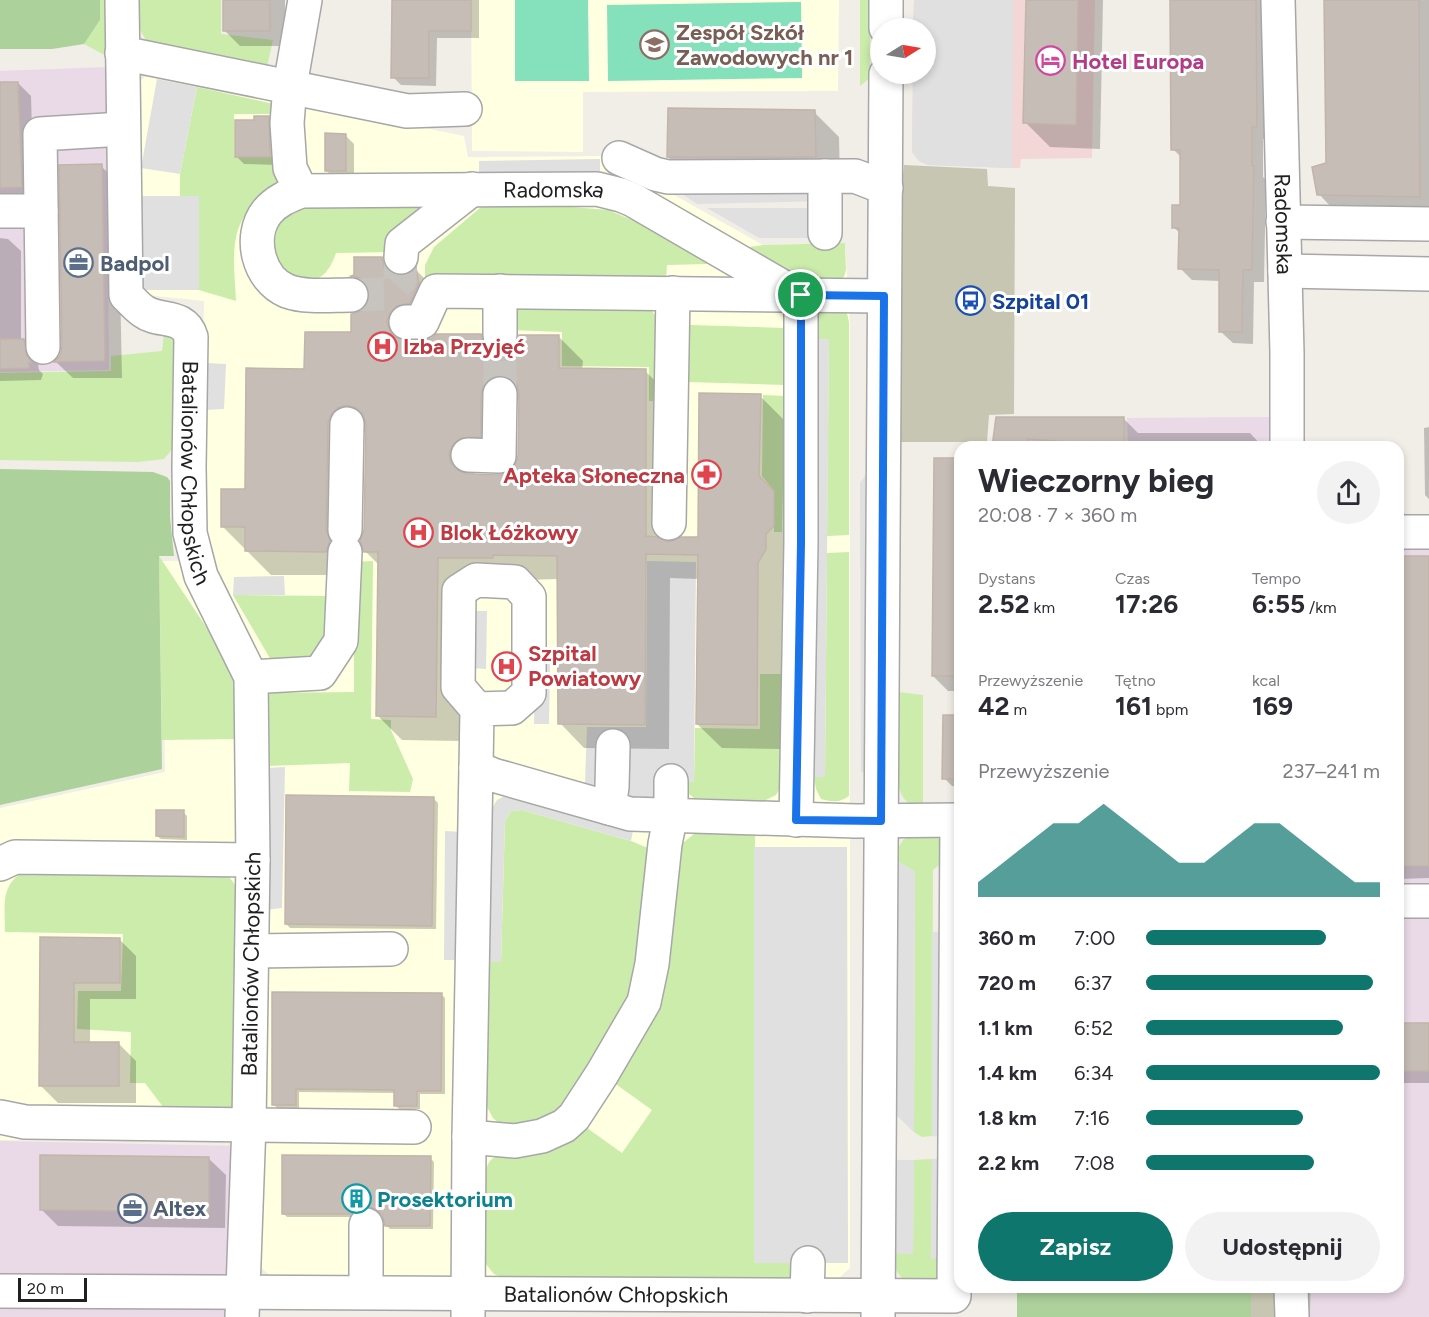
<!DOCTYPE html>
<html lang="pl">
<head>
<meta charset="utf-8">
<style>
	:root { --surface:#fff; --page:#f2f2f3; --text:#2b2b33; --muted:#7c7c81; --accent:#0f766e }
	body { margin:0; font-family:Figtree,sans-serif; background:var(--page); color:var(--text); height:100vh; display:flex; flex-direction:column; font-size:22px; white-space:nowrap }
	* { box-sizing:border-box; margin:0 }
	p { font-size:20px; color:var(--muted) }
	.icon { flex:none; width:33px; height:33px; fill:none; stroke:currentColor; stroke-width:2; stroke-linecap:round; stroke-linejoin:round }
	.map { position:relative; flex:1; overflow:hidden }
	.side { position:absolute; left:954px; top:441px; width:450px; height:852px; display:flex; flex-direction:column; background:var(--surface); border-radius:18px; box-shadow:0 3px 9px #0003 }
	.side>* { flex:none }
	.needle { width:39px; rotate:79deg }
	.buttons { position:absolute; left:870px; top:18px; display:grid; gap:12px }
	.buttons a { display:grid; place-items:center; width:66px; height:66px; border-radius:50%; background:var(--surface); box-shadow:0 3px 9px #0003; font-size:30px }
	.scale { position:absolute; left:18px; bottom:15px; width:69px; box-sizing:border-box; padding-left:6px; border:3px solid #202020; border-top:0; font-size:16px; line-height:21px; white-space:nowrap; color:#202020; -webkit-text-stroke:4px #fff; paint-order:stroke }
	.pin { position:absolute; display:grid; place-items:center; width:51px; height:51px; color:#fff; margin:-26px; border:3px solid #fff; border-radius:50%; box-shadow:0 2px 6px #0007 }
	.round { display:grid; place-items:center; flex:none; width:63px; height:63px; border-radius:32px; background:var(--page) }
	.headline { display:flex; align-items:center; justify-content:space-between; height:102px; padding:0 24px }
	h1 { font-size:33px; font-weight:700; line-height:45px }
	.stats { display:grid; grid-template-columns:repeat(3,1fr); gap:9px; height:102px; padding:6px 24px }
	.stats div { display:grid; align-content:center }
	.stats b { font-size:26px; font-weight:700 }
	.stats small { font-size:16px; font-weight:400 }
	.stats p { font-size:16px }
	.chart { height:168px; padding:12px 24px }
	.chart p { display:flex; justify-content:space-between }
	.chart svg { width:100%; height:108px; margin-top:6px; fill:var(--accent); opacity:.7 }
	.primary-button { display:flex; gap:12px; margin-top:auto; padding:12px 24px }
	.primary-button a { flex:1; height:69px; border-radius:36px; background:var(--accent); color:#fff; font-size:24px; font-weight:700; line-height:69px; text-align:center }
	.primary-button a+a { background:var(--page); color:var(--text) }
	ul { padding:0 24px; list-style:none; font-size:20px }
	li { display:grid; grid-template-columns:96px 72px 1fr; align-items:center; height:45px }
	li i { height:15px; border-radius:8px; background:var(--accent) }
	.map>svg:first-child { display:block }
</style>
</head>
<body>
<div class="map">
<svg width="1429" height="1317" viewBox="0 0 1429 1317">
	<rect width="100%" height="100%" fill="#f1ede7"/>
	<polygon fill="#f2d7d6" points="914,0 1095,0 1092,158 1021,159 1020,168 1012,168 928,165 919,161 912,152 913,74 926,74 926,28 913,28"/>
	<g fill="#ead9e7">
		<polygon points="107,67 109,370 0,372 0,71"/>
		<polygon points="1273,417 1273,447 1128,447 1127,418"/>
		<polygon points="1429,544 1429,1317 1310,1317 1311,1287 1398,1287 1398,545"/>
		<polygon points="0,1141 237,1146 232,1317 0,1317"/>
	</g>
	<g fill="#ffffe2">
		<polygon points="471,0 839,0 838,91 583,92 583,152 472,151"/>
		<polygon points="152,71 464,136 468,157 605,156 763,245 845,243 850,324 850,1268 832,1284 272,1277 259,1266 261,1142 0,1140 0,808 165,772 162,561 204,560 202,429 204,301 136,294 135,85"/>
	</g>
	<g fill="#c6c6b2">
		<polygon points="904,165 987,169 988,186 1015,188 1014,414 989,415 987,442 899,442 899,212"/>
		<polygon points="1251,1287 1311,1287 1310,1317 1251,1317"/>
	</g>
	<g fill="#ccecac">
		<polygon points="100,0 114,0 114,60 84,44 100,20"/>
		<path d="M 135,0 L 221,0 L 221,34 L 273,40 L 266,71 L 151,46 C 138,31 136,20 135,0 Z"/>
		<polygon points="860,0 870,0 870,78 860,86"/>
		<path d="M 197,87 L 274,104 L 274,114 L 234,114 L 234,156 L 273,157 L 282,182 C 269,193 253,203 244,217 C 229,240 235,275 236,301 L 199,290 L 199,197 L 180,196 L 180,174 Z"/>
		<path d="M 435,201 L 396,252 L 336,253 C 323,290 305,282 276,267 L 270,223 L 290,204 Z"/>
		<polygon points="561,206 608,210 637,222 708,264 667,265 666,279 425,278 425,265 434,247 481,207"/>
		<polygon points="845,243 846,270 844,277 837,280 800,281 736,249 763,245"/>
		<polygon points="845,305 849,322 849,535 827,536 829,339 811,339 814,321 821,310"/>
		<polygon points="511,309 651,310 665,328 665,401 649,401 649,367 562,366 562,332 510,330"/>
		<polygon points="690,325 786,328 785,385 688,382"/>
		<polygon points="164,334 174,340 180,349 175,446 164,459 138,462 0,460 0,373 111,371 111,356 162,351"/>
		<polygon points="763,395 785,396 782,532 774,532 774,491 762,476"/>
		<path d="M 849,552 L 849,796 C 839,803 833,802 821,799 L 816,789 L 814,777 L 825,777 L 827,553 Z"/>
		<polygon points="159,556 232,666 238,739 162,740"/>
		<polygon points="373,561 371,719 391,720 391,730 413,779 410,792 349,791 350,763 267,766 268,693 354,692 354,562"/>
		<path d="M 233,595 L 328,596 C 328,619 330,655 300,662 C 292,664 279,661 271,660 Z"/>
		<polygon points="760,674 781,674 782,785 776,795 764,801 694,798 689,794 684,782 694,782 695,728 760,729"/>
		<path d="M 898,692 L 923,695 L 923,807 C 915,806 907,804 903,797 C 891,779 898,716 898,692 Z"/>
		<polygon points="522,810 631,841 650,849 635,994 551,1125 502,1126 493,1118 484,1101 484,962 501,962 505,821 511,811"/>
		<path d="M 709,831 L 755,832 L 754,1263 L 792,1263 L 790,1284 L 506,1279 L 494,1274 L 481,1258 C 481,1239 479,1174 490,1161 C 499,1151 563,1129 580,1123 L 622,1153 L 652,1110 L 610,1080 L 678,847 L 694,834 Z"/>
		<polygon points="912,834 936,834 946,846 948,858 933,870 932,1136 922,1137 914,1132 915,872 897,861 895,853 903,840"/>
		<path d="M 23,872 L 218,872 L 230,878 L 238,889 L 233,1108 L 223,1111 L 167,1112 L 145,1083 L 130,1083 L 131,1032 L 77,1029 L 78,991 L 121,991 L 123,934 L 5,932 C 5,907 0,886 23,872 Z"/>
		<path d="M 932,1159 L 931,1259 L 947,1253 L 940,1279 L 932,1286 C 902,1283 900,1281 888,1253 L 913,1253 L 914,1160 Z"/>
	</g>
	<g fill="#acd19b">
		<polygon points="0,0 100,0 100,20 84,44 52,49 0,49"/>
		<polygon points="0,469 153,472 167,477 170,481 170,517 174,556 159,556 162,769 0,805"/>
		<rect x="1017" y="1287" width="234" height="30"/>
	</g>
	<g fill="#84e1bc">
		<polygon points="515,0 588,0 589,81 515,81"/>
		<polygon points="801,2 802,78 608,81 607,5"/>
	</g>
	<g fill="#e0e0e0">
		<polygon points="914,0 1013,0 1012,168 928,165 919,161 912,152 913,74 926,74 926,28 913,28"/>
		<polygon points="157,79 197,87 180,174 141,168"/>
		<polygon points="600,159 600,177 479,178 479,161"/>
		<polygon points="668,185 821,187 822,201 697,204"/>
		<rect x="140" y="196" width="59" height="94"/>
		<polygon points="707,208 819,208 819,238 759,238"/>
		<polygon points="811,339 829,339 825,777 808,777"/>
		<polygon points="206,363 226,364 224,409 205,410"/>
		<polygon points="871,468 871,779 861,771 860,483"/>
		<polygon points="647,561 696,562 694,782 661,781 661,800 630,800 585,783 587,727 646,727"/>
		<polygon points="284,576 285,595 233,595 234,577"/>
		<polygon points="473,611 487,611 486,669 472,668"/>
		<polygon points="535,663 550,664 549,724 534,724"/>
		<polygon points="285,767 282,908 264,910 267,768"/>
		<polygon points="510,793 634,825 631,841 522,810 511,811 505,821 501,962 484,962 490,811 497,800"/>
		<polygon points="445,831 462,832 461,960 444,960"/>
		<polygon points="754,847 847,847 848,1263 754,1263"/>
		<polygon points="897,861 915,872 914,1132 892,1111"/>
		<polygon points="949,931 947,1137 932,1136 932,932"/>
		<polygon points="932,1159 948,1159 947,1253 931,1260"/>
		<polygon points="890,1160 914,1160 913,1254 888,1253"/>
	</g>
	<g fill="#0003" fill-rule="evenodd">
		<polygon points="225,0 285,0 285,46 240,46 225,31"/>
		<polygon points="393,0 479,0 479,38 437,38 436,86 401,85 393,77"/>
		<polygon points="1027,0 1103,0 1100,149 1050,147 1025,122"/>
		<polygon points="1171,0 1268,0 1269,139 1263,139 1263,177 1266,180 1264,282 1254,282 1253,344 1233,343 1220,331 1220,281 1192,280 1180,268 1181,234 1173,227 1181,207 1182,158 1173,149"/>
		<polygon points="1326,0 1429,0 1429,209 1331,207 1319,194 1327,164"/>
		<polygon points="18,83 31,96 34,199 0,200 0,84"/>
		<polygon points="814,112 839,137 840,182 693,182 668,157"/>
		<polygon points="268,117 276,126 278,165 244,164 236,156 255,121"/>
		<polygon points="346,136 354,144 354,179 334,179 326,170"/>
		<polygon points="101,166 118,183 122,378 73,378 56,362 61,356"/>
		<polygon points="0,238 8,239 21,251 21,340 24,340 36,353 39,370 43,374 41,380 0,381"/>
		<path d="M 382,258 L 400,277 L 409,276 L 416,270 L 440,294 L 413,341 L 422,342 L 481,336 L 500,355 L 558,336 L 583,361 L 582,370 L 645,371 L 670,395 L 670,543 L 699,539 L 760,396 L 784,420 L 783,502 L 798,517 L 790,574 L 782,588 L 781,749 L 722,748 L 697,724 L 699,579 L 670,578 L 669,749 L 584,748 L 560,723 L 558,579 L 461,582 L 460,741 L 402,740 L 377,715 L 379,565 L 365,551 L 367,431 L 362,432 L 351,575 L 271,575 L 222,526 L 247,491 L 306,370 L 353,334 L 362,312 L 369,304 L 371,294 L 354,277 ZM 516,401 L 520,401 L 519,457 L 517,466 L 509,473 L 499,476 L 474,475 Z"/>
		<polygon points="997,418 1123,418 1138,433 1250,433 1263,447 994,447"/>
		<polygon points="1429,427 1429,499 1425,495 1424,428"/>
		<polygon points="960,459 960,691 948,691 933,676"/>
		<polygon points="1429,557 1429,878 1398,879 1398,558"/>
		<polygon points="960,716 960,787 952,786 944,778"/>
		<polygon points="434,799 438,803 436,929 290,928 286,924"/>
		<polygon points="183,812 187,816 187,840 161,839 157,836"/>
		<polygon points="42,939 119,939 136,956 136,999 90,999 90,1044 119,1044 136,1061 136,1103 58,1103 41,1086"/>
		<polygon points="274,993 441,994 445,998 445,1094 420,1094 420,1109 399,1109 395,1105 395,1093 299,1092 299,1108 277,1108 273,1104"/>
		<rect x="1398" y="1024" width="31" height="59"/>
		<polygon points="208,1158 226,1175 225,1228 58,1226 41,1209"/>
		<polygon points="430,1158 434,1162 433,1229 390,1229 386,1225 383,1215 371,1209 361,1212 355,1217 287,1217 283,1213"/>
	</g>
	<g fill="#c6bdb6" stroke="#c3b4a9" stroke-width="1.5" fill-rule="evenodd">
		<rect x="223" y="0" width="47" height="31"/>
		<polygon points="392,0 471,0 471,31 429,31 429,78 391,78"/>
		<polygon points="1026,0 1078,0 1076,125 1023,123"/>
		<polygon points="1170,0 1256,0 1257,127 1252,127 1252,166 1254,166 1252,270 1243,270 1242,332 1219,332 1219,270 1178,269 1179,228 1172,228 1172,205 1180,205 1180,150 1171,150"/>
		<polygon points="1324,0 1419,0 1420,197 1317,195 1312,167 1326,163"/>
		<polygon points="0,82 18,82 22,187 0,188"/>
		<polygon points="668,108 815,110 816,157 667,157"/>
		<polygon points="254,116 269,116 270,157 235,157 235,120 254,120"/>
		<polygon points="325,133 346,134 346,171 325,171"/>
		<polygon points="102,164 105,361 54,362 60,356 62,347 59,165"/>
		<path d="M 354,257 L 382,257 L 384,266 L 390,272 L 399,276 L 409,274 L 416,268 L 419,283 L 410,303 L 397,306 L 390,313 L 387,321 L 390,331 L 397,338 L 422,341 L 432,338 L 436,334 L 481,334 L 484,344 L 490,351 L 501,354 L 509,351 L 516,345 L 519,335 L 559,335 L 559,368 L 646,369 L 646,536 L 657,537 L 668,542 L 681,537 L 698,537 L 699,393 L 761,394 L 759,476 L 774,491 L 774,526 L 766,534 L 766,549 L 758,563 L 757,725 L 696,724 L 698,555 L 646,554 L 645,725 L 558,724 L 557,556 L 493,555 L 493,558 L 438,558 L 436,717 L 376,716 L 378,552 L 364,552 L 360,541 L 364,530 L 366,424 L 363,414 L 356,408 L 347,405 L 337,408 L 331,415 L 328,423 L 326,530 L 330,541 L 326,552 L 245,551 L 245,527 L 221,527 L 221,489 L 245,489 L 246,368 L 304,369 L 305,332 L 351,332 L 351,314 L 361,311 L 368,304 L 370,295 L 367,285 L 360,278 L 351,276 L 354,275 ZM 501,375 L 510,378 L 517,385 L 519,394 L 518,456 L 515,465 L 508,472 L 499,475 L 467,474 L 459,471 L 451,463 L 449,454 L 452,446 L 460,438 L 481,437 L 481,394 L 484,385 L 491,377 Z"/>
		<polygon points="0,339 24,339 27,356 32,362 29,362 29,368 0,369"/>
		<polygon points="996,417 1124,417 1124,446 1028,439 1027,447 992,447"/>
		<polygon points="934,458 960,458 960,676 932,676"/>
		<rect x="1398" y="556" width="31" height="310"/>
		<polygon points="943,715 960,715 960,779 942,779"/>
		<polygon points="286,795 434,797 432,926 285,924"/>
		<polygon points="156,810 184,810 184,837 156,836"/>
		<polygon points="40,937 120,938 120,983 74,983 74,1042 119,1042 119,1086 39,1086"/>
		<polygon points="272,992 442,993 441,1091 417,1091 417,1106 394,1106 394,1090 296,1089 296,1105 272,1105"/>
		<rect x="1398" y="1023" width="31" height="48"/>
		<polygon points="40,1155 209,1157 209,1212 40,1210"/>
		<polygon points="282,1155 431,1156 430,1226 385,1226 382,1215 375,1209 367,1206 357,1209 351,1214 282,1214"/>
	</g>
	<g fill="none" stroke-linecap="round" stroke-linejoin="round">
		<g stroke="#c7c4bf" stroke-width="33" stroke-dasharray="33 16" stroke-linecap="butt">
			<polyline points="351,295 387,294 400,279 401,257"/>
			<polyline points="500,394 500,335"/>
		</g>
		<defs>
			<g id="minor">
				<path id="s1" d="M 122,0 L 126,295 C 131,300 137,307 143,311 C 159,323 184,313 191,337 L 189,467 L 190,533 L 201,576 L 251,677 L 253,860 L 249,1124 L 242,1317"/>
				<path id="s2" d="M 1278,0 L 1287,353 L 1287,447"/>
				<polyline points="886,28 886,0"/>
				<polyline points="122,53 407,111 465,109"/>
				<polyline points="619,158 655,174 668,177 855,176 886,188"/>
				<polyline points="825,176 825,233"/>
				<polyline points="301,191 290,168 287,123 290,86 305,0"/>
				<polyline points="0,211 41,211"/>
				<polyline points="1283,222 1429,224"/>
				<polyline points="401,257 402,244 472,189"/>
				<polyline points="1285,271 1429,274"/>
				<polyline points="500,291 500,335"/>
				<path id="s3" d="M 351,295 C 331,295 306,298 287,291 C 258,279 248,236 267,212 C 276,201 288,196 301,191 L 597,189 L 621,195 L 633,200 L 795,294"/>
				<polyline points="406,322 422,322 436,291 884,296"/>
				<polyline points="43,347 40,134 123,129"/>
				<polyline points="468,455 499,456 500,394"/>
				<polyline points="669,523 673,293"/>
				<polyline points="345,530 347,424"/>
				<polyline points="1398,532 1429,532"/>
				<polyline points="251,677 320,673 341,641 345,552"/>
				<polyline points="476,768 477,709 512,708 529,693 529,597 515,582 476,580 459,591 458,687 477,709"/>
				<polyline points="609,808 612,787 613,746"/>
				<polyline points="796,820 801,543 801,295"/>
				<polyline points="0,864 15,857 253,860"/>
				<polyline points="1398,901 1429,901"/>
				<polyline points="252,951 391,949"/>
				<polyline points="0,1117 25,1122 414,1127"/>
				<polyline points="469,1137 515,1141 542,1136 564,1126 574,1117 602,1074 644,1002 652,964 665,844 671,814 671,781"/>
				<polyline points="1291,1287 1292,1317"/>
				<path id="s4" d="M 0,1291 L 954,1296 L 957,821"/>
				<polyline points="366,1292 366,1225"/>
				<polyline points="807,1296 808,1263"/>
				<polyline points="468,1315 469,1137 476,768 493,775 630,814 856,821 960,820"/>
				<polyline points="878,1317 886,74"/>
			</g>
		</defs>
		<use href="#minor" stroke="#a7a7a7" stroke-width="36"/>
		<use href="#minor" stroke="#fff" stroke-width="33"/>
	</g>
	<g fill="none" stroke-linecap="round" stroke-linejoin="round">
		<defs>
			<polygon id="route" points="801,295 884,296 881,821 796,820 801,543"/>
		</defs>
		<use href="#route" stroke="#fff" stroke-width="12"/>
		<use href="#route" stroke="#1a73e8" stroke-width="8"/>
	</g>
	<defs>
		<symbol id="school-ring" viewBox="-11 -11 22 22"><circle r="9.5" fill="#fff" stroke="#8d6e63" stroke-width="1.5"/><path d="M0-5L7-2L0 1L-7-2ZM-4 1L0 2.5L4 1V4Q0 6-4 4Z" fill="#8d6e63"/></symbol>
		<symbol id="hotel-ring" viewBox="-11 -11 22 22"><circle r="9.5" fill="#fff" stroke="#d1479c" stroke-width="1.5"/><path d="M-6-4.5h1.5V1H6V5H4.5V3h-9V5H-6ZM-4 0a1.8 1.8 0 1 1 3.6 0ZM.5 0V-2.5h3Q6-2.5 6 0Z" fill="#d1479c"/></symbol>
		<symbol id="office-ring" viewBox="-11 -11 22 22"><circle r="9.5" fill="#fff" stroke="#5c6f8a" stroke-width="1.5"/><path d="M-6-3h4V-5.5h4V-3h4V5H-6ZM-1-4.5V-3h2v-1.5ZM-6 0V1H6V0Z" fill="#5c6f8a"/></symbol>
		<symbol id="bus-ring" viewBox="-11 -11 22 22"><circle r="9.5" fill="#fff" stroke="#1a4fb4" stroke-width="1.5"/><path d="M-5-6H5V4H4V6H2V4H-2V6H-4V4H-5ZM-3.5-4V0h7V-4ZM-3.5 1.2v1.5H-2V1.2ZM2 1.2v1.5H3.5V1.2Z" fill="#1a4fb4"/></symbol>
		<symbol id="hospital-ring" viewBox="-11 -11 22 22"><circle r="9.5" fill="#fff" stroke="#e0444e" stroke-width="1.5"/><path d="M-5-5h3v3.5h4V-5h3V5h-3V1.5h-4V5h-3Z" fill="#e0444e"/></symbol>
		<symbol id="pharmacy-ring" viewBox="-11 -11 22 22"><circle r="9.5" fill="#fff" stroke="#e0444e" stroke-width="1.5"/><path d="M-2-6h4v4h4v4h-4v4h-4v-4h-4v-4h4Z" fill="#e0444e"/></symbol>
		<symbol id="building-ring" viewBox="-11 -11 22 22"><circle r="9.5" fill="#fff" stroke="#0f9aa8" stroke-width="1.5"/><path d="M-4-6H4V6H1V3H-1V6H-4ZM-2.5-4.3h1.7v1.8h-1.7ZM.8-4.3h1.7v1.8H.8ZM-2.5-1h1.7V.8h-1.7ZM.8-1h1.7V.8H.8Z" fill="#0f9aa8"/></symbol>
	</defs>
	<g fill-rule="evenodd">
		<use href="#school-ring" x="638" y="28" width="33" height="33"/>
		<use href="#hotel-ring" x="1034" y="44" width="33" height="33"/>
		<use href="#office-ring" x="62" y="246" width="33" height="33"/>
		<use href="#bus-ring" x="954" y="284" width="33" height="33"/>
		<use href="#hospital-ring" x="366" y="330" width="33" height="33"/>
		<use href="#pharmacy-ring" x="690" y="458" width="33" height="33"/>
		<use href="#hospital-ring" x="402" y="516" width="33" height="33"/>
		<use href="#hospital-ring" x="490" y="650" width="33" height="33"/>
		<use href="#building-ring" x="340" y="1182" width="33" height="33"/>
		<use href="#office-ring" x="116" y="1192" width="33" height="33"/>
	</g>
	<g text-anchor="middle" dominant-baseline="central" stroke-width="6" stroke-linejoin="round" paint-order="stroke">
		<g font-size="22" font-weight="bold" fill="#785e54" stroke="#fff" text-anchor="start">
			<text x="676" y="32">Zespół Szkół<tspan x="676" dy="25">Zawodowych nr 1</tspan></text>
		</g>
		<g font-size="22" font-weight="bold" fill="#b23c85" stroke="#fff" text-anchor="start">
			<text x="1072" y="61">Hotel Europa</text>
		</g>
		<g font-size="22" fill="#202020" stroke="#fff">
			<text stroke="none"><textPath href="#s3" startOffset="450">Radomska</textPath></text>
			<text stroke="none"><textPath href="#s2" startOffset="224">Radomska</textPath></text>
			<text stroke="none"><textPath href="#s1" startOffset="512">Batalionów Chłopskich</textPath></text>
			<text transform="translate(251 964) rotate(-89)">Batalionów Chłopskich</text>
			<text stroke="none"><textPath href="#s4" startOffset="616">Batalionów Chłopskich</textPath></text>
		</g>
		<g font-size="22" font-weight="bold" fill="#4e5e75" stroke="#fff" text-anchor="start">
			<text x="100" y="263">Badpol</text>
			<text x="153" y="1208">Altex</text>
		</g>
		<g font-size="22" font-weight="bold" fill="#164399" stroke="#fff" text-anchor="start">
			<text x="992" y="301">Szpital 01</text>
		</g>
		<g font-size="22" font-weight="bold" fill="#be3a42" stroke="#fff" text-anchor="start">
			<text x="403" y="346">Izba Przyjęć</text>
			<text x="685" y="475" text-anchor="end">Apteka Słoneczna</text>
			<text x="440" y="532">Blok Łóżkowy</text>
			<text x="528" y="653">Szpital<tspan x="528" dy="25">Powiatowy</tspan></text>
		</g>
		<g font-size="22" font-weight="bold" fill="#0d838f" stroke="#fff" text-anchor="start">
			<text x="377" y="1199">Prosektorium</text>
		</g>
	</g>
</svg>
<div class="buttons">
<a><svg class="needle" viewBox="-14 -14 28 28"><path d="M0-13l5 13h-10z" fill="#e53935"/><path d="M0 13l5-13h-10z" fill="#7c7c81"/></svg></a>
</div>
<div class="scale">20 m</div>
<div class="pin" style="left:801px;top:295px;background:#1e9e55"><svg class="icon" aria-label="arrive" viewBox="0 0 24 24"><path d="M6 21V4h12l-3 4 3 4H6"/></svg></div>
<section class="side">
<div class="headline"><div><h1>Wieczorny bieg</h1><p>20:08 · 7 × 360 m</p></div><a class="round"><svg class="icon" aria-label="share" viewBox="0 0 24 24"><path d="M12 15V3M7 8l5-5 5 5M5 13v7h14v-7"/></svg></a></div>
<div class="stats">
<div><p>Dystans</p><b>2.52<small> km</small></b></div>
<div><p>Czas</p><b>17:26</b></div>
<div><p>Tempo</p><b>6:55<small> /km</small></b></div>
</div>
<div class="stats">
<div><p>Przewyższenie</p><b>42<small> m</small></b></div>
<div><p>Tętno</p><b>161<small> bpm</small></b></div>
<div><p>kcal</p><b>169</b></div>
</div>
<div class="chart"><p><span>Przewyższenie</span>237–241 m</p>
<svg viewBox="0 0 160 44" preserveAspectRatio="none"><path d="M0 44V38L10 30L20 22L30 14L40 14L50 6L60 14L70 22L80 30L90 30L100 22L110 14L120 14L130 22L140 30L150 38L160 38V44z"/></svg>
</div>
<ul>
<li><b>360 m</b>7:00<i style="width:77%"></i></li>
<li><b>720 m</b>6:37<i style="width:97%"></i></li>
<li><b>1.1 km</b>6:52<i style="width:84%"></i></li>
<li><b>1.4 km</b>6:34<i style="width:100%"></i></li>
<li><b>1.8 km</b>7:16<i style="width:67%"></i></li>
<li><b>2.2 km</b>7:08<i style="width:72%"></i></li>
</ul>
<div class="primary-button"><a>Zapisz</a><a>Udostępnij</a></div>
</section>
</div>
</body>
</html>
